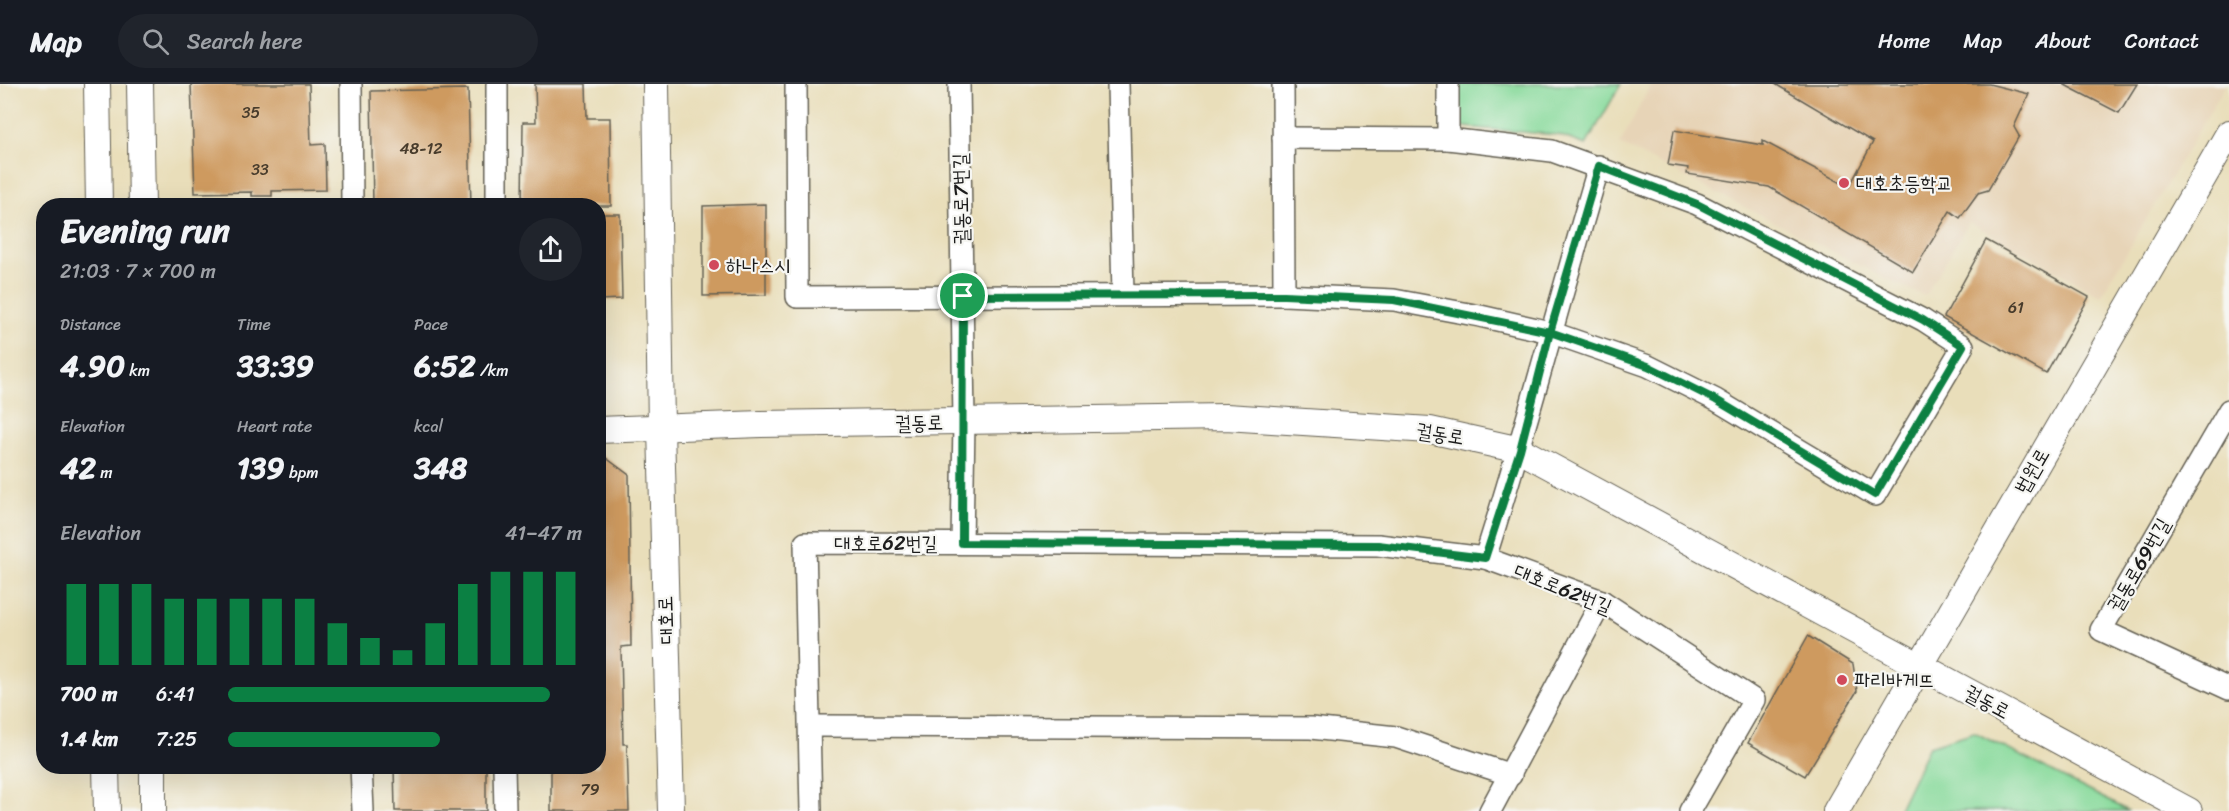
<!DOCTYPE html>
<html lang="en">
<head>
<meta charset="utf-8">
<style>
	:root { --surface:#171b24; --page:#20242c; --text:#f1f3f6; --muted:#9ea1a6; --line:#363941; --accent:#0b8043 }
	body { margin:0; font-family:Sriracha,"Poor Story",sans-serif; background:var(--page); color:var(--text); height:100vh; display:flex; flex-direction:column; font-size:22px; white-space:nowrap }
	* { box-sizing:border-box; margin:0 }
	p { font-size:20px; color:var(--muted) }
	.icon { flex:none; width:33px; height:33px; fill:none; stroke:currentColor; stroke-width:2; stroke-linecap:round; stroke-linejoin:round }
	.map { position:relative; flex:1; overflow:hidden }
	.drawer { position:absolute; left:36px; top:114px; width:570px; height:576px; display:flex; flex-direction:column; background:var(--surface); border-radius:24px; box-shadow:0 6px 24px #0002 }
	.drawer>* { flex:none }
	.pin { position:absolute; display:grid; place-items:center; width:51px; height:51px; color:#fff; margin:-26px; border:3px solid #fff; border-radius:50%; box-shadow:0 2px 6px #0007 }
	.round { display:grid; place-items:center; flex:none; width:63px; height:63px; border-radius:32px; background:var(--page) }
	.head { display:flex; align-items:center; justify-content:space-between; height:102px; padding:0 24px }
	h1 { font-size:33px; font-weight:700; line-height:45px }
	.figures { display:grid; grid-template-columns:repeat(3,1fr); gap:9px; height:102px; padding:6px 24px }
	.figures div { display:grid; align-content:center }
	.figures b { font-size:30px; font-weight:700 }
	.figures small { font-size:16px; font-weight:400 }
	.figures p { font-size:16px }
	.chart { height:168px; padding:12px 24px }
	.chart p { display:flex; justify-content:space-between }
	.chart svg { width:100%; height:108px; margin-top:6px; stroke:var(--accent); stroke-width:6 }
	ul { padding:0 24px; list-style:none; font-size:20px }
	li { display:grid; grid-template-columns:96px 72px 1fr; align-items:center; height:45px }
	li i { height:15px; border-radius:8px; background:var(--accent) }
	header { display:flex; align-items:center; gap:36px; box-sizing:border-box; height:84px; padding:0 30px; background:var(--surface); border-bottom:2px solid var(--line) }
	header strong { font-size:28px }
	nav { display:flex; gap:33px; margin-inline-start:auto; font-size:21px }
	.search { width:420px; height:54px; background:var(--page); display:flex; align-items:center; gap:15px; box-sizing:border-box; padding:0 21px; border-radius:33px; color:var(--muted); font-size:22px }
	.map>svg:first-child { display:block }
</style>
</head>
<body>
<header>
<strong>Map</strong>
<div class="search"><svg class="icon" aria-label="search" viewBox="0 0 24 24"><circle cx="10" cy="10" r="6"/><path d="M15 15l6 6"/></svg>Search here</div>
<nav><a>Home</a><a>Map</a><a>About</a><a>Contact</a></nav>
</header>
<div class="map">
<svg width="2229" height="727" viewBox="0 0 2229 727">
	<rect width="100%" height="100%" fill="#f6f6f2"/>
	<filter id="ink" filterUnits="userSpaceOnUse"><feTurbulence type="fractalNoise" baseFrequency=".0167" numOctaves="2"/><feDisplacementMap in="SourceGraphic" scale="12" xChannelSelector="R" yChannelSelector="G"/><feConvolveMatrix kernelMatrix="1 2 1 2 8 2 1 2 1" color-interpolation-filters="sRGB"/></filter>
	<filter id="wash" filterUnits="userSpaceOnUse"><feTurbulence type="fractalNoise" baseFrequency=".008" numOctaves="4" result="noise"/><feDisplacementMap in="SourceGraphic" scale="24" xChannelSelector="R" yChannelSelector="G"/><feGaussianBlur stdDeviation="1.35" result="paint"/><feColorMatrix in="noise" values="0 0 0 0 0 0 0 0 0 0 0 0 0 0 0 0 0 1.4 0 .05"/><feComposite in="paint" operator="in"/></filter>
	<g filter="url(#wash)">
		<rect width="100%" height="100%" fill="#e9deba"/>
		<polygon fill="#e7d4b7" points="1651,0 2226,0 2101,212 1969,138 1925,212 1891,197 1620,60"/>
		<g fill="#88da9b" stroke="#527b5c" stroke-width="1.5">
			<polygon points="1456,0 1621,0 1586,61 1558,51 1464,43 1456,39"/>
			<polygon points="1974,648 2129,727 1898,727 1929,662"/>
		</g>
		<g id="blocks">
			<g fill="#ce9a5e">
				<polygon points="191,0 309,0 311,61 325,60 326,106 272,107 272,112 252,112 252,108 195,109"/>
				<polygon points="535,0 586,0 587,34 610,34 611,122 522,122 523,38 536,38"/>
				<polygon points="1775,0 1989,0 2029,10 2014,43 2019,52 1988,106 1978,109 1960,134 1950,127 1913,188 1769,103 1687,90 1688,84 1668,81 1674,46 1763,61 1763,57 1849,103 1873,58"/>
				<polygon points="2063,0 2137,0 2119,29"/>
				<polygon points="468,5 471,122 373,122 371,7"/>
				<polygon points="766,120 766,211 703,212 703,122"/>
				<polygon points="598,130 620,130 622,215 598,216"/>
				<polygon points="1986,156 2089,213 2046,290 1944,233"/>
				<polygon points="598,368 629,391 631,562 621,563 623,660 627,660 629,727 551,727 551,682 598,682"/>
				<polygon points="1808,552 1853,580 1857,607 1805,692 1748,659"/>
				<polygon points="394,682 486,682 486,727 395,727"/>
			</g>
		</g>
	</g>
	<g filter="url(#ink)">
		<use href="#blocks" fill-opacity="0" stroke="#646053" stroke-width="1.5"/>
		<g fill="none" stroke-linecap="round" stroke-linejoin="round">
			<defs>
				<g id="minor">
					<polyline points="351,0 352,122"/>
					<polyline points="497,0 497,122"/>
					<polyline points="796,0 797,213 1284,211 1394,216 1480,232 1550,248 1648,282 1716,316 1875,411 1963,262 1923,236 1697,120 1552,67 1448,55 1448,0"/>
					<polyline points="959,0 964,338 962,459"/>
					<polyline points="1118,0 1123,211"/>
					<polyline points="1283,0 1284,211"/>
					<polyline points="1283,54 1448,55"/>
					<polyline points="2229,326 2101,546 2229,605"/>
					<path d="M 1485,474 C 1527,344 1560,213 1599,82"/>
					<polyline points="811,642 1311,644 1396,653 1511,691"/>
					<polyline points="361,682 363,727"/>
					<polyline points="504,682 505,727"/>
					<polyline points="811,727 805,459 1378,461 1485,474 1602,517 1754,616 1690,727"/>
					<polyline points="1490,727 1602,517"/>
				</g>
				<g id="tertiary">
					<polyline points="97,0 99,122"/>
					<polyline points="140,0 142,122"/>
					<polyline points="656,0 661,344 671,727"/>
					<polyline points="598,346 761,340 1226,333 1430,346 1520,366 2189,727"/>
					<polyline points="106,682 107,727"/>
					<polyline points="153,682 153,727"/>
					<polyline points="1836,727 2229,49"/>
				</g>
			</defs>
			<use href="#minor" stroke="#646053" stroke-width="24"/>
			<use href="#tertiary" stroke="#646053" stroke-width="28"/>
			<use href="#minor" stroke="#fff" stroke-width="21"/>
			<use href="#tertiary" stroke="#fff" stroke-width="26"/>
		</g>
	</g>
	<g fill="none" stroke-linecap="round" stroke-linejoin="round" filter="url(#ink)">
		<defs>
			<polyline id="route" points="963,212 962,459 1378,461 1485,474 1520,366 1550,248 1648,282 1716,316 1875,411 1963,262 1923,236 1697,120 1599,82 1550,248 1394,216 1284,211 963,212"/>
		</defs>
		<use href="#route" stroke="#fff" stroke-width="12"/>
		<use href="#route" stroke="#0b8043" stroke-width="8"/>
	</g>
	<g fill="#d1495b" stroke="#f6f6f2" stroke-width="2">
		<circle cx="1844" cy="99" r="6"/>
		<circle cx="714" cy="181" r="6"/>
		<circle cx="1842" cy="596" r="6"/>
	</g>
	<g text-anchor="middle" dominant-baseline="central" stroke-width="4.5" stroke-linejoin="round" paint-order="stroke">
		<g font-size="16" fill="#483c2c">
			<text x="251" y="28">35</text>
			<text x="421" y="64">48-12</text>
			<text x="260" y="85">33</text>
			<text x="2016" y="223">61</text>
			<text x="590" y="705">79</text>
		</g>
		<g font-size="20" fill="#1c1c1c" stroke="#f6f6f2" text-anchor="start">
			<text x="1856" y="99">대호초등학교</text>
			<text x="726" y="181">하나스시</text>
			<text x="1854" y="596">파리바게뜨</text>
		</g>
		<g font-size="20" fill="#1c1c1c" stroke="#f6f6f2">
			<text transform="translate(961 115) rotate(-91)">궐동로7번길</text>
			<text transform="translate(919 339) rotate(-1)">궐동로</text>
			<text transform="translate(1440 350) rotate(9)">궐동로</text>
			<text transform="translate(2032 387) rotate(-60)">법원로</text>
			<text x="886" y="459">대호로62번길</text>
			<text transform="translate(2139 481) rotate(-60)">궐동로69번길</text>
			<text transform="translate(1563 505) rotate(22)">대호로62번길</text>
			<text transform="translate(666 536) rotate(-92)">대호로</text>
			<text transform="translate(1987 618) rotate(28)">궐동로</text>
		</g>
	</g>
</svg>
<div class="pin" style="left:963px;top:212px;background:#1e9e55"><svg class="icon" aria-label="arrive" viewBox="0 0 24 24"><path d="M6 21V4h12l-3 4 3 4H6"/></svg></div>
<section class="drawer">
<div class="head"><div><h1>Evening run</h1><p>21:03 · 7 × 700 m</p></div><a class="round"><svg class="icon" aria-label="share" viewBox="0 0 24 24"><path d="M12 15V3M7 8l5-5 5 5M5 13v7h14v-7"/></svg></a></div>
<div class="figures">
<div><p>Distance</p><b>4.90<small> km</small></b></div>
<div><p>Time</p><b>33:39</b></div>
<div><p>Pace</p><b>6:52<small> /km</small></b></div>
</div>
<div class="figures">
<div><p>Elevation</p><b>42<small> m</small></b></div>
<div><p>Heart rate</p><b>139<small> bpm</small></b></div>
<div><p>kcal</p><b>348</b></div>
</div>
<div class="chart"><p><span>Elevation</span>41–47 m</p>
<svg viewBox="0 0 160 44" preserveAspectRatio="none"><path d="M5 44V11M15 44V11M25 44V11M35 44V17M45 44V17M55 44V17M65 44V17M75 44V17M85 44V27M95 44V33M105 44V38M115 44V27M125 44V11M135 44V6M145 44V6M155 44V6"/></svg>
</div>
<ul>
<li><b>700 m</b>6:41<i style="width:91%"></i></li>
<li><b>1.4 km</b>7:25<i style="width:60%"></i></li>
</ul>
</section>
</div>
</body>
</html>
